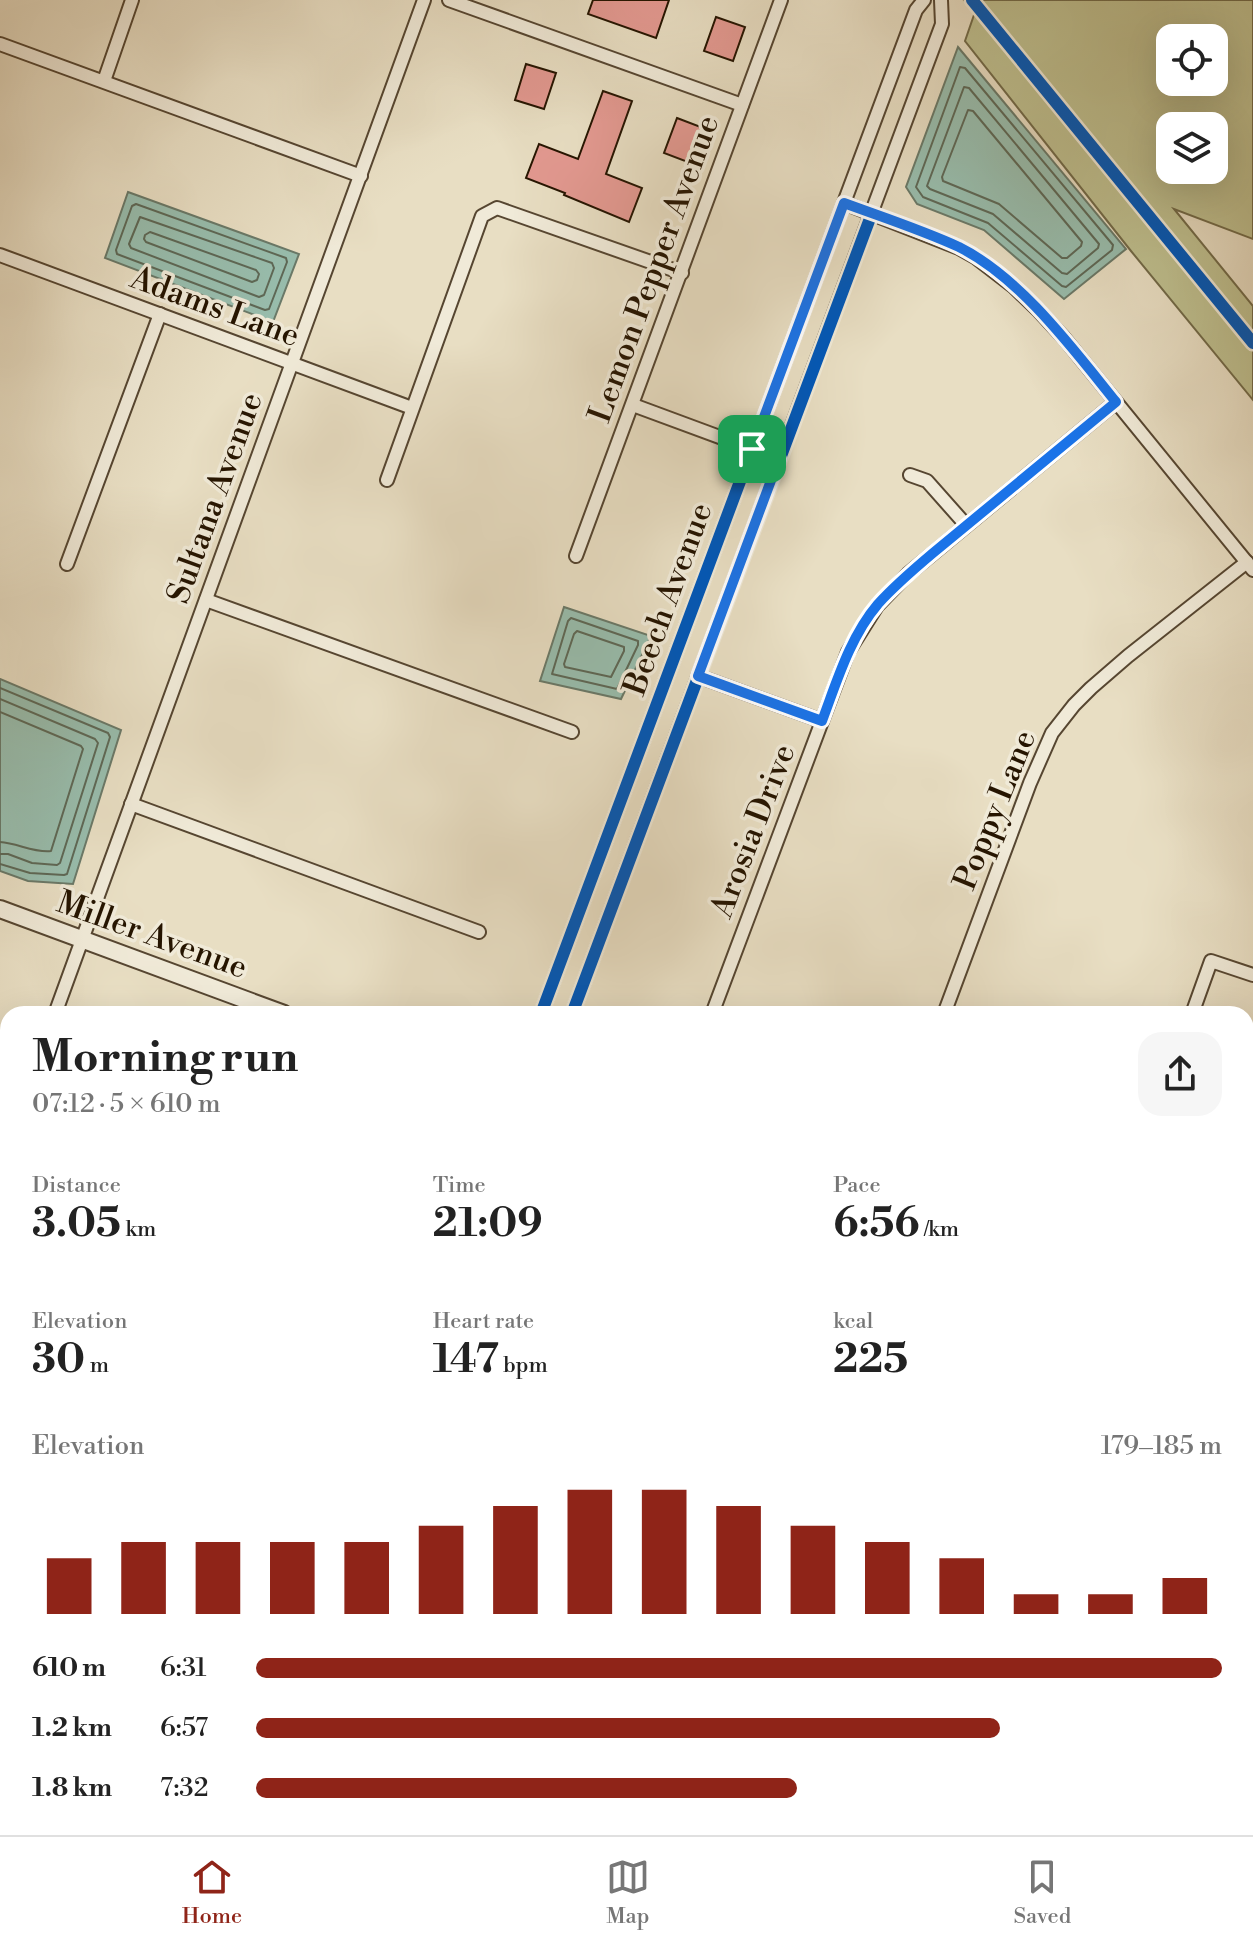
<!DOCTYPE html>
<html lang="en">
<head>
<meta charset="utf-8">
<style>
	:root { --surface:#fff; --page:#f6f6f6; --text:#222; --muted:#767676; --line:#e0e0e0; --accent:#8f2418 }
	body { margin:0; font-family:"Libre Bodoni",serif; background:var(--page); color:var(--text); height:100vh; display:flex; flex-direction:column; font-size:30px; white-space:nowrap }
	* { box-sizing:border-box; margin:0 }
	p { font-size:26px; color:var(--muted) }
	.icon { flex:none; width:44px; height:44px; fill:none; stroke:currentColor; stroke-width:2; stroke-linecap:round; stroke-linejoin:round }
	.map { position:relative; flex:1; overflow:hidden }
	.drawer { position:absolute; left:0px; top:1006px; width:1254px; height:830px; display:flex; flex-direction:column; background:var(--surface); border-radius:24px 24px 0 0; box-shadow:0 8px 32px #0002 }
	.drawer>* { flex:none }
	.fabs { position:absolute; left:1156px; top:24px; display:grid; gap:16px }
	.fabs a { display:grid; place-items:center; width:72px; height:72px; border-radius:16px; background:var(--surface); box-shadow:0 8px 32px #0002; font-size:40px }
	.pin { position:absolute; display:grid; place-items:center; width:68px; height:68px; color:#fff; margin:-34px; border-radius:16px; box-shadow:0 4px 12px #0006 }
	.round { display:grid; place-items:center; flex:none; width:84px; height:84px; border-radius:24px; background:var(--page) }
	.overview { display:flex; align-items:center; justify-content:space-between; height:136px; padding:0 32px }
	h1 { font-size:44px; font-weight:700; line-height:60px }
	.metrics { display:grid; grid-template-columns:repeat(3,1fr); gap:12px; height:136px; padding:8px 32px }
	.metrics div { display:grid; align-content:center }
	.metrics b { font-size:40px; font-weight:700 }
	.metrics small { font-size:22px; font-weight:400 }
	.metrics p { font-size:22px }
	.chart { height:224px; padding:16px 32px }
	.chart p { display:flex; justify-content:space-between }
	.chart svg { width:100%; height:144px; margin-top:8px; stroke:var(--accent); stroke-width:6 }
	ul { padding:0 32px; list-style:none; font-size:26px }
	li { display:grid; grid-template-columns:128px 96px 1fr; align-items:center; height:60px }
	li i { height:20px; border-radius:10px; background:var(--accent) }
	.tab-bar { display:flex; justify-content:space-around; align-items:center; height:112px; border-top:2px solid var(--line); background:var(--surface); font-size:22px; color:var(--muted) }
	.tab-bar a { display:grid; justify-items:center; gap:4px }
	.tab-bar .current { color:var(--accent) }
	.map>svg:first-child { display:block }
</style>
</head>
<body>
<div class="map">
<svg width="1253" height="1835" viewBox="0 0 1253 1835">
	<rect width="100%" height="100%" fill="#e8dec3"/>
	<filter id="stains"><feTurbulence type="fractalNoise" baseFrequency=".0025" numOctaves="4"/><feColorMatrix values="0 0 0 0 .2 0 0 0 0 .09 0 0 0 0 .02 0 0 0 .5 -.17"/></filter>
	<radialGradient id="worn" r=".72"><stop offset=".6" stop-color="#630" stop-opacity="0"/><stop offset="1" stop-color="#630" stop-opacity=".3"/></radialGradient>
	<path fill="#bebf8f" stroke="#726a48" stroke-width="2" fill-rule="evenodd" d="M 964,0 L 1253,0 L 1253,239 L 1174,209 L 1253,306 L 1253,400 L 1131,251 L 965,41 L 975,12 ZM 1214,38 L 1214,82 L 1170,82 L 1170,38 ZM 1214,126 L 1214,170 L 1170,170 L 1170,126 Z"/>
	<g fill="#98bdad" stroke="#6a7968" stroke-width="2">
		<polygon points="958,47 1126,249 1064,299 984,230 917,204 906,187"/>
		<polygon points="128,192 299,254 273,322 105,258"/>
		<polygon points="564,607 651,636 621,699 540,681"/>
		<polygon points="0,679 121,730 73,884 28,881 0,871"/>
	</g>
	<g fill="none" stroke-linecap="round" stroke-linejoin="round">
		<g stroke="#5e6856" stroke-width="2">
			<polygon points="960,67 965,68 1113,245 1112,250 1066,287 1062,286 988,223 923,197 916,187"/>
			<polygon points="964,87 969,88 1099,244 1098,248 1067,274 1062,273 993,214 930,189 927,186"/>
			<polygon points="968,110 973,111 1082,242 1081,246 1067,258 1062,258 999,204 943,181 942,177"/>
			<polygon points="136,204 286,258 287,262 269,309 265,310 117,254 116,250 132,206"/>
			<polygon points="140,217 272,263 274,268 264,295 259,297 131,248 129,244"/>
			<polygon points="150,232 256,270 259,274 257,280 252,282 146,242 144,239 145,235"/>
			<polygon points="571,618 638,641 638,645 617,689 552,674 568,621"/>
			<polygon points="577,631 624,647 624,651 611,677 565,667 564,664 574,634"/>
			<polyline points="0,688 108,733 110,737 67,874 64,875 30,873 0,864"/>
			<polyline points="0,699 95,739 98,743 60,863 57,865 32,863 8,854 0,854"/>
			<path d="M 0,712 L 81,746 L 83,749 L 51,851 C 33,853 18,843 0,842"/>
		</g>
	</g>
	<g fill="#e39991" stroke="#251400" stroke-width="2">
		<polygon points="593,0 669,0 656,38 588,14"/>
		<polygon points="716,17 745,27 733,61 704,51"/>
		<polygon points="526,64 556,73 544,109 515,100"/>
		<polygon points="603,91 632,101 606,174 642,188 629,222 564,195 565,193 526,178 539,144 578,159"/>
		<polygon points="677,118 706,129 693,164 664,153"/>
	</g>
	<g fill="none" stroke-linecap="round" stroke-linejoin="round">
		<defs>
			<g id="minor">
				<polyline points="449,0 742,105"/>
				<polyline points="0,44 361,176"/>
				<polyline points="104,81 132,0"/>
				<polyline points="844,203 959,248 975,257 1014,287 1039,311 1064,338 1253,570"/>
				<polyline points="0,255 412,408"/>
				<polyline points="633,405 779,459"/>
				<polyline points="910,475 927,481 966,525"/>
				<polyline points="387,480 482,216 497,208 682,273"/>
				<polyline points="576,556 781,0"/>
				<polyline points="67,564 160,314"/>
				<polyline points="206,600 572,732"/>
				<polyline points="698,676 822,721"/>
				<polyline points="131,804 479,932"/>
				<polyline points="55,1014 424,0"/>
				<polyline points="541,1014 916,10 924,0"/>
				<polyline points="572,1014 942,24 941,0"/>
				<polyline points="712,1014 848,652 877,606 908,574 1116,402"/>
				<polyline points="944,1014 1030,783 1052,733 1074,705 1091,688 1128,656 1247,562"/>
				<polyline points="1192,1014 1211,961 1253,975"/>
				<polyline points="0,1165 8,1143"/>
				<polyline points="0,1260 8,1263"/>
				<polyline points="1246,1363 1253,1366"/>
				<polyline points="1246,1483 1253,1486"/>
				<polyline points="0,1572 8,1575"/>
				<polyline points="1246,1762 1253,1765"/>
				<polyline points="0,1781 8,1784"/>
				<polyline points="115,1828 118,1828"/>
				<polyline points="816,1828 834,1835"/>
				<polyline points="396,1835 399,1828"/>
				<polyline points="599,1835 602,1828"/>
				<polyline points="794,1835 796,1828"/>
			</g>
			<g id="tertiary">
				<polyline points="0,909 284,1014"/>
				<polyline points="248,1835 250,1828"/>
			</g>
		</defs>
		<use href="#minor" stroke="#564631" stroke-width="16"/>
		<use href="#tertiary" stroke="#564631" stroke-width="20"/>
		<use href="#minor" stroke="#f0ead8" stroke-width="12"/>
		<use href="#tertiary" stroke="#f0ead8" stroke-width="16"/>
		<defs>
			<g id="cycleway">
				<polyline points="972,0 1253,343"/>
				<polyline points="541,1014 844,203"/>
				<polyline points="572,1014 872,213"/>
			</g>
		</defs>
		<use href="#cycleway" stroke="#f0ead8" stroke-width="17"/>
		<use href="#cycleway" stroke="#0057b8" stroke-width="12"/>
	</g>
	<g fill="none" stroke-linecap="round" stroke-linejoin="round">
		<defs>
			<path id="route" d="M 844,203 C 882,217 922,230 959,247 C 1021,278 1073,349 1116,402 L 933,553 C 914,569 895,585 878,604 C 850,637 837,681 822,721 L 698,676 L 779,459 L 752,449 Z"/>
		</defs>
		<use href="#route" stroke="#fff" stroke-width="16"/>
		<use href="#route" stroke="#1a73e8" stroke-width="10"/>
	</g>
	<g text-anchor="middle" dominant-baseline="central" stroke-width="7" stroke-linejoin="round" paint-order="stroke">
		<g font-size="32" fill="#251400" stroke="#f0ead8">
			<text transform="translate(654 269) rotate(-70)">Lemon Pepper Avenue</text>
			<text transform="translate(215 307) rotate(20)">Adams Lane</text>
			<text transform="translate(215 498) rotate(-70)">Sultana Avenue</text>
			<text transform="translate(668 599) rotate(-70)">Beech Avenue</text>
			<text transform="translate(995 810) rotate(-68)">Poppy Lane</text>
			<text transform="translate(753 831) rotate(-69)">Arosia Drive</text>
			<text transform="translate(152 935) rotate(20)">Miller Avenue</text>
		</g>
	</g>
	<rect width="100%" height="100%" filter="url(#stains)"/>
	<rect width="100%" height="100%" fill="url(#worn)"/>
</svg>
<div class="fabs">
<a><svg class="icon" aria-label="locate" viewBox="0 0 24 24"><circle cx="12" cy="12" r="6"/><path d="M12 2v4M12 18v4M2 12h4M18 12h4"/></svg></a>
<a><svg class="icon" aria-label="layers" viewBox="0 0 24 24"><path d="M12 4l9 5-9 5-9-5zM3 14l9 5 9-5"/></svg></a>
</div>
<div class="pin" style="left:752px;top:449px;background:#1e9e55"><svg class="icon" aria-label="arrive" viewBox="0 0 24 24"><path d="M6 21V4h12l-3 4 3 4H6"/></svg></div>
<section class="drawer">
<div class="overview"><div><h1>Morning run</h1><p>07:12 · 5 × 610 m</p></div><a class="round"><svg class="icon" aria-label="share" viewBox="0 0 24 24"><path d="M12 15V3M7 8l5-5 5 5M5 13v7h14v-7"/></svg></a></div>
<div class="metrics">
<div><p>Distance</p><b>3.05<small> km</small></b></div>
<div><p>Time</p><b>21:09</b></div>
<div><p>Pace</p><b>6:56<small> /km</small></b></div>
</div>
<div class="metrics">
<div><p>Elevation</p><b>30<small> m</small></b></div>
<div><p>Heart rate</p><b>147<small> bpm</small></b></div>
<div><p>kcal</p><b>225</b></div>
</div>
<div class="chart"><p><span>Elevation</span>179–185 m</p>
<svg viewBox="0 0 160 44" preserveAspectRatio="none"><path d="M5 44V27M15 44V22M25 44V22M35 44V22M45 44V22M55 44V17M65 44V11M75 44V6M85 44V6M95 44V11M105 44V17M115 44V22M125 44V27M135 44V38M145 44V38M155 44V33"/></svg>
</div>
<ul>
<li><b>610 m</b>6:31<i style="width:100%"></i></li>
<li><b>1.2 km</b>6:57<i style="width:77%"></i></li>
<li><b>1.8 km</b>7:32<i style="width:56%"></i></li>
</ul>
</section>
</div>
<nav class="tab-bar">
<a class="current"><svg class="icon" aria-label="home" viewBox="0 0 24 24"><path d="M3 11l9-7 9 7M6 9v11h12V9"/></svg>Home</a>
<a><svg class="icon" aria-label="map" viewBox="0 0 24 24"><path d="M3 6l6-2 6 2 6-2v14l-6 2-6-2-6 2zM9 4v14M15 6v14"/></svg>Map</a>
<a><svg class="icon" aria-label="saved" viewBox="0 0 24 24"><path d="M7 4h10v16l-5-4-5 4z"/></svg>Saved</a>
</nav>
</body>
</html>
